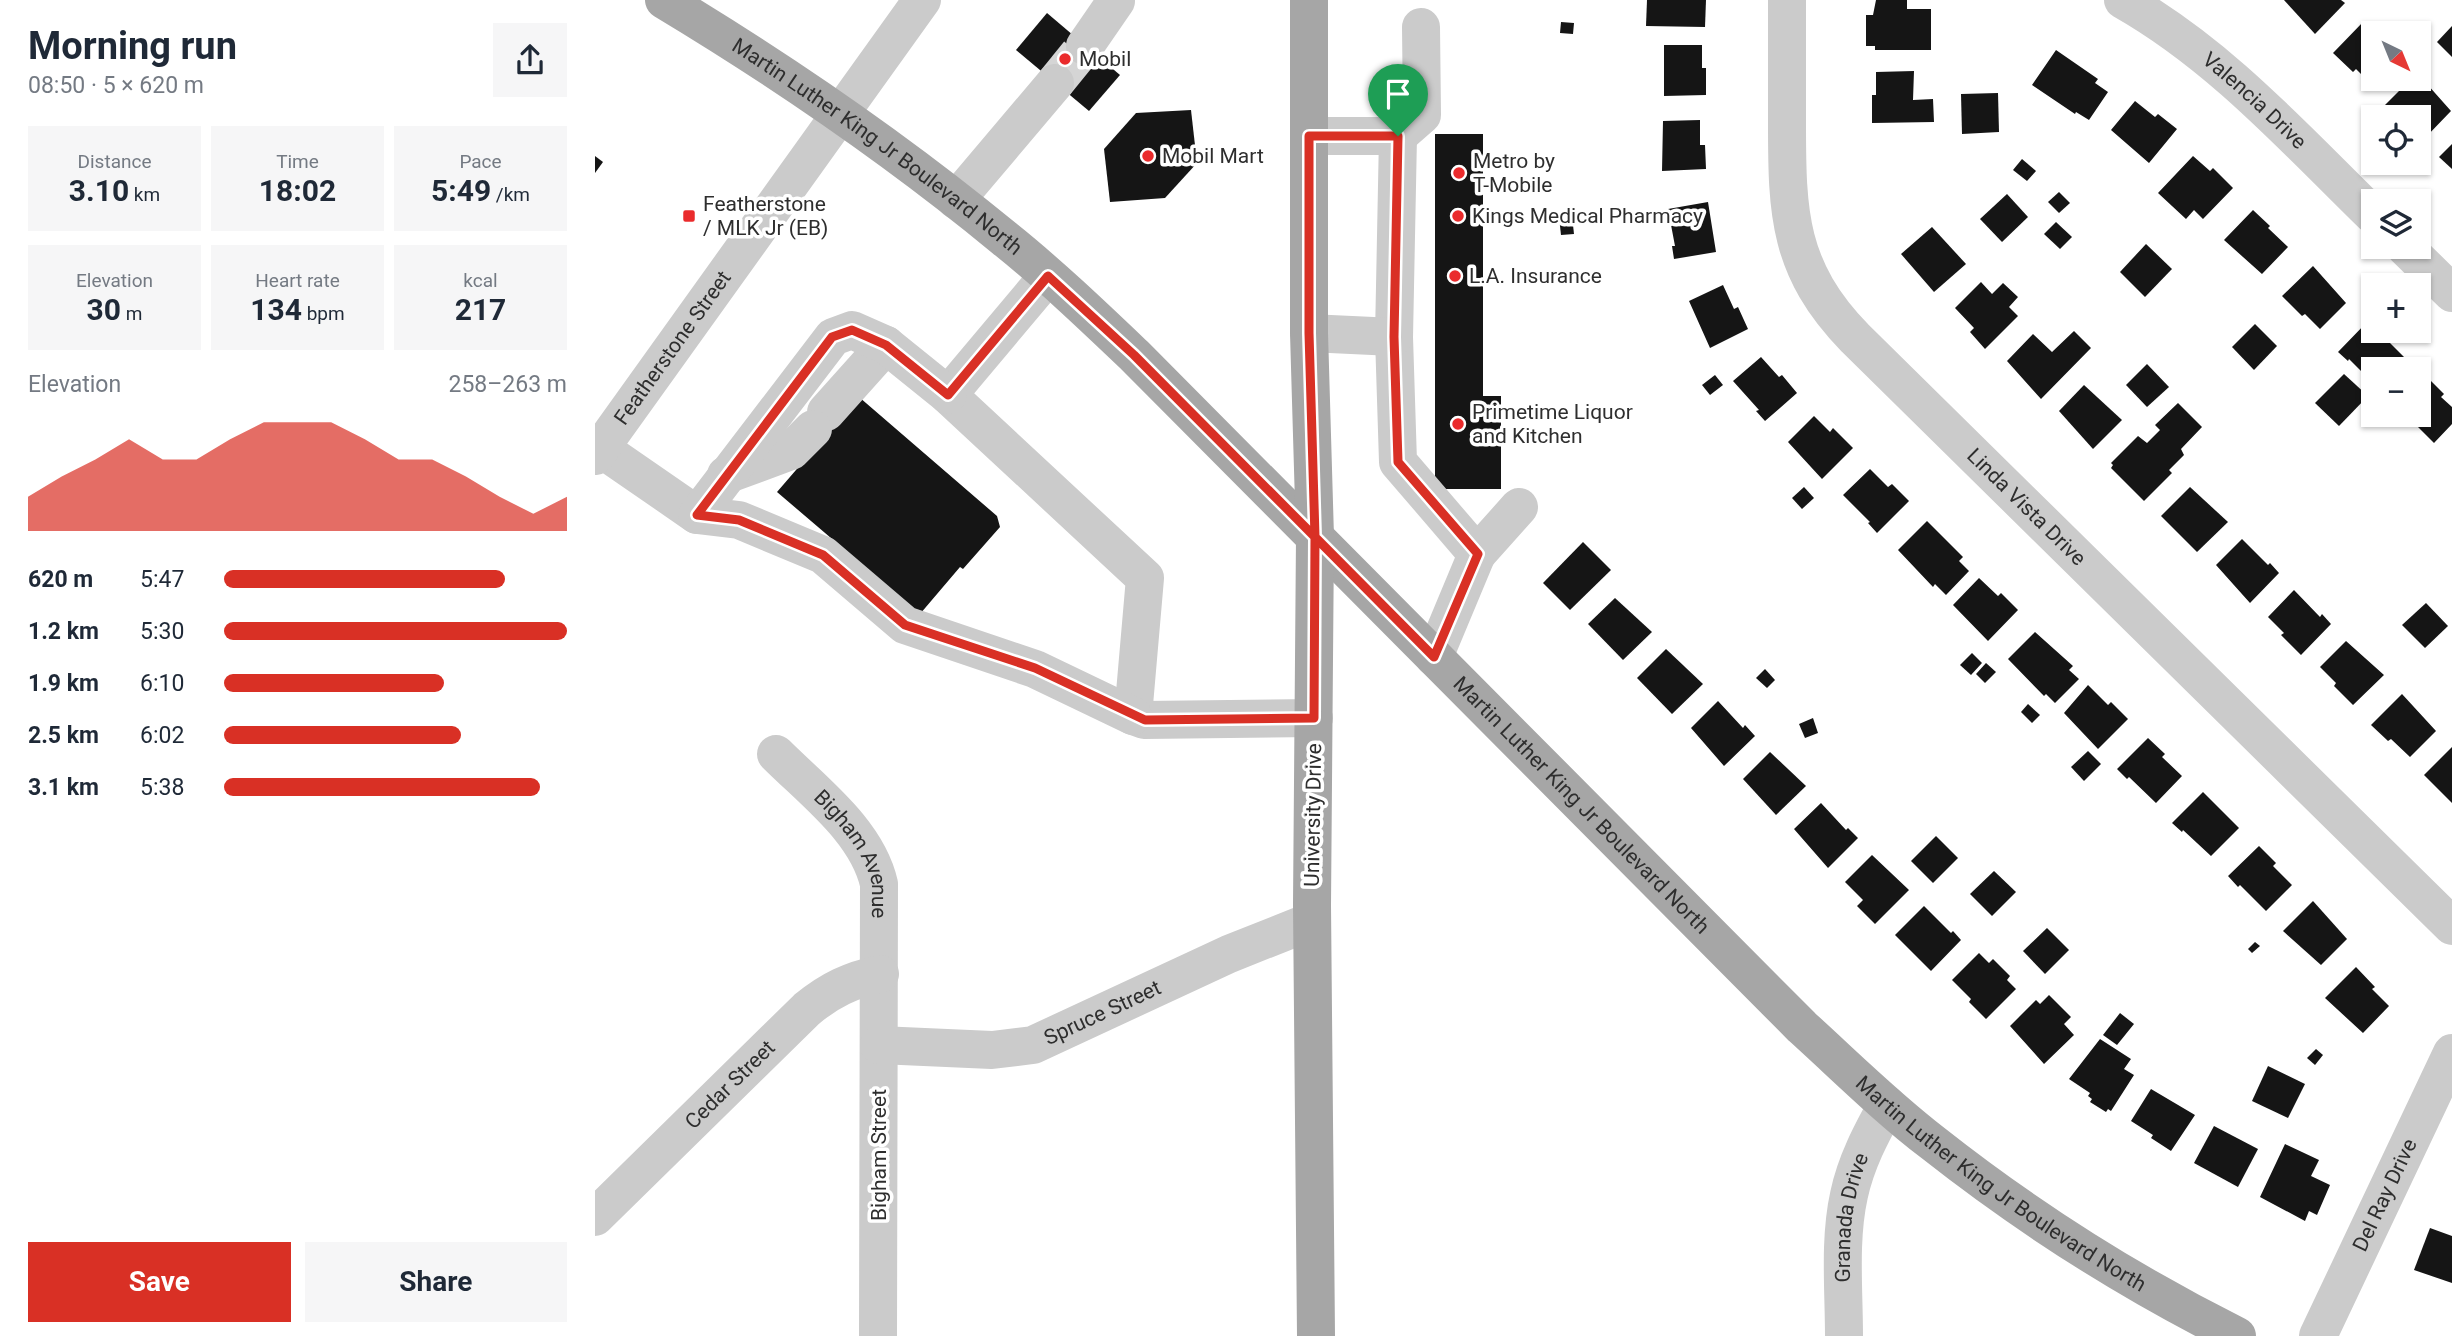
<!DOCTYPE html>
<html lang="en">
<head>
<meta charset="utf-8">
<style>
	:root { --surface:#fff; --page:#f6f6f7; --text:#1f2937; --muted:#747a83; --accent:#d93025 }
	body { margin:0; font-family:Roboto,sans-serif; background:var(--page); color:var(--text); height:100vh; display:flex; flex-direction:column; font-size:26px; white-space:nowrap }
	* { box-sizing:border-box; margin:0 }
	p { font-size:23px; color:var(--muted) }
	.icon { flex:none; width:38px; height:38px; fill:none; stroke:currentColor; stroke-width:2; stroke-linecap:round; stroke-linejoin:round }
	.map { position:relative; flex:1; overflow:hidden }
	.details { display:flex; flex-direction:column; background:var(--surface); width:595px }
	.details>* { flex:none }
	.needle { width:46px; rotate:137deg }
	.tools { position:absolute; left:1766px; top:21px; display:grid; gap:14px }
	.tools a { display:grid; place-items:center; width:70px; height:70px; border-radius:0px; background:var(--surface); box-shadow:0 2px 5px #0004; font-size:35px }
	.pin { position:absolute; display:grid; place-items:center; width:60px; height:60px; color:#fff; margin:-72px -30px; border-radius:50% 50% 50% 0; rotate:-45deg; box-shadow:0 0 7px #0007 }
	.pin .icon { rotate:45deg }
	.round { display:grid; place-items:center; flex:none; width:74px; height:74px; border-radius:0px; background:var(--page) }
	.head { display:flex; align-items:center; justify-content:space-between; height:119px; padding:0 28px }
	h1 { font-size:38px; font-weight:700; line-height:52px }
	.stats { display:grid; grid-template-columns:repeat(3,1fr); gap:10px; height:119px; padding:7px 28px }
	.stats div { display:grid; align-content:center; border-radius:0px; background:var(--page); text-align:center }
	.stats b { font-size:30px; font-weight:700 }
	.stats small { font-size:19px; font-weight:400 }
	.stats p { font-size:19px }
	.chart { height:196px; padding:14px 28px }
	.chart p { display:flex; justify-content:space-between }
	.chart svg { width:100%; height:126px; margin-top:7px; fill:var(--accent); opacity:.7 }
	.primary-button { display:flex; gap:14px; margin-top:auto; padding:14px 28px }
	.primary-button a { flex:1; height:80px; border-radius:0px; background:var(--accent); color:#fff; font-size:28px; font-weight:700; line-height:80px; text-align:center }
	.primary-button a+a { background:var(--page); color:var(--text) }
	ul { padding:0 28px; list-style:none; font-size:23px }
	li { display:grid; grid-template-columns:112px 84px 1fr; align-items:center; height:52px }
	li i { height:18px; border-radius:9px; background:var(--accent) }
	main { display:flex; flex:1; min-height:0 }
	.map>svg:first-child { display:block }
</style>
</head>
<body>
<main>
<section class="details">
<div class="head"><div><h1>Morning run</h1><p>08:50 · 5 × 620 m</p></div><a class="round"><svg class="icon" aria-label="share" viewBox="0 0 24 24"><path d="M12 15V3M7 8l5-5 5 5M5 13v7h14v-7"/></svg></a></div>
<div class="stats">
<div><p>Distance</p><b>3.10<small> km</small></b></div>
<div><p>Time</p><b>18:02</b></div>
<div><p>Pace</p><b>5:49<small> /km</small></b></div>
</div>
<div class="stats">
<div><p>Elevation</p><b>30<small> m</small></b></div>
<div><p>Heart rate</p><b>134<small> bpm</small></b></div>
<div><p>kcal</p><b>217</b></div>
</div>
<div class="chart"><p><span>Elevation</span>258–263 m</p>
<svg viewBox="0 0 160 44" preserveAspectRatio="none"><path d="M0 44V32L10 25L20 19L30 12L40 19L50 19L60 12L70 6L80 6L90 6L100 12L110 19L120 19L130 25L140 32L150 38L160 32V44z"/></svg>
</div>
<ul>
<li><b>620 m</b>5:47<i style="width:82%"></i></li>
<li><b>1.2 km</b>5:30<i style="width:100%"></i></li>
<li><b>1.9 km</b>6:10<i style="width:64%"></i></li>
<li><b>2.5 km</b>6:02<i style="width:69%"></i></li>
<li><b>3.1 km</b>5:38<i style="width:92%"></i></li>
</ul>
<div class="primary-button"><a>Save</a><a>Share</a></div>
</section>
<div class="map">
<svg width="1857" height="1336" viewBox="0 0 1857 1336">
	<rect width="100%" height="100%" fill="#fff"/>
	<g fill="#151515">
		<polygon points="1052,0 1111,0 1110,27 1051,26"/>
		<polygon points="1281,0 1312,0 1312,9 1336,9 1336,50 1280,50 1280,46 1271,46 1271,15 1278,15"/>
		<polygon points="1689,0 1746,0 1750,3 1720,34"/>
		<polygon points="452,13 525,75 494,111 421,50"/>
		<polygon points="1769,21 1779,31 1778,79 1786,81 1779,87 1761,69 1758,72 1738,53"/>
		<polygon points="966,22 979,23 978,34 965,33"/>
		<polygon points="1857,26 1857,57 1842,42"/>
		<polygon points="1069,45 1107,45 1107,68 1111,68 1111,95 1069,96"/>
		<polygon points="1461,50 1503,79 1500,83 1513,92 1494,120 1481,112 1480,114 1437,85"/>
		<polygon points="1319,71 1318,100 1338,99 1339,122 1277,123 1277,95 1281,95 1281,72"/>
		<polygon points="1824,75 1856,111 1830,138 1824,132 1824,117 1803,117 1790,105 1816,79 1824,79"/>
		<polygon points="1403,93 1404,132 1367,134 1366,94"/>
		<polygon points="1540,101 1560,117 1563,114 1582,129 1554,163 1516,130"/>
		<polygon points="596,110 602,163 570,198 515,202 509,149 541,113"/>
		<polygon points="1105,120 1105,145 1110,145 1111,169 1067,171 1068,121"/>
		<polygon points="840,134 888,134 888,396 906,396 906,489 840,489"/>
		<polygon points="1857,144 1857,169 1844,157"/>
		<polygon points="0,156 8,162 0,173"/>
		<polygon points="1598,156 1615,171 1618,168 1638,188 1608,219 1599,210 1591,219 1563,193"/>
		<polygon points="1427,159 1441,171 1432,181 1418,170"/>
		<polygon points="1464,192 1475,203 1464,213 1453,202"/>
		<polygon points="1412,194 1433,217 1407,242 1385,219"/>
		<polygon points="1113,202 1121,252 1079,259 1077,246 1080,246 1073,209"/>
		<polygon points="1658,210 1675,226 1673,228 1693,247 1667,274 1629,240"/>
		<polygon points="977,216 979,234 966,235 964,217"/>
		<polygon points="1461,222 1477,237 1465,249 1449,234"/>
		<polygon points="1337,227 1371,264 1339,292 1306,254"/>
		<polygon points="1551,244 1577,269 1550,297 1525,272"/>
		<polygon points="1718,266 1751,303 1725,329 1710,314 1707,316 1687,296"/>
		<polygon points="1386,282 1397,294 1408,283 1423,297 1414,307 1423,316 1390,349 1375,332 1379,328 1360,308"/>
		<polygon points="1128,285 1139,309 1143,307 1153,329 1115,348 1094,301"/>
		<polygon points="1773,321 1778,326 1778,331 1783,331 1809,357 1797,369 1778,369 1778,383 1754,359 1753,361 1743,352"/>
		<polygon points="1660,324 1682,346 1659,370 1637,347"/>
		<polygon points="1479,331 1496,348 1446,399 1412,361 1438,334 1457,352"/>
		<polygon points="1166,357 1184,377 1187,375 1202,393 1170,421 1161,411 1164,410 1138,381"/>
		<polygon points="1552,364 1574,387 1552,407 1531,385"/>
		<polygon points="1749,374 1773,396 1744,426 1720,403"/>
		<polygon points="1120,375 1128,385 1115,395 1107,385"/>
		<polygon points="1832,377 1849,394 1846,397 1857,407 1857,424 1839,443 1811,415 1824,415 1824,385"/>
		<polygon points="1489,385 1527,420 1498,449 1464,411"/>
		<polygon points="264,397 402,516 405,527 368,569 365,567 325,614 182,492"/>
		<polygon points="1583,403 1607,427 1586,449 1589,455 1574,470 1577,473 1549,501 1516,468 1518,465 1516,463 1543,436 1552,443 1565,430 1560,425"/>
		<polygon points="1219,416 1235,432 1238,428 1258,448 1227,479 1193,442"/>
		<polygon points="1275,469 1293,487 1297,484 1314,501 1282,533 1273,523 1275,522 1248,495"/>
		<polygon points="1209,487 1219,498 1207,509 1197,498"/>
		<polygon points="1595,487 1633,522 1602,552 1566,516"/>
		<polygon points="1332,521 1368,557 1364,561 1374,571 1351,595 1340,584 1338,587 1303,550"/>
		<polygon points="1647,539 1673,565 1675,563 1684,573 1655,603 1621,565"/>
		<polygon points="988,542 1016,570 975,610 948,583"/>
		<polygon points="1384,578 1403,596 1406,593 1423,610 1393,641 1358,605"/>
		<polygon points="1699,590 1725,617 1727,614 1736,624 1706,655 1686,635 1689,633 1673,617"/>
		<polygon points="1020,598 1057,632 1028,660 993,624"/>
		<polygon points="1831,603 1853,626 1830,648 1807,625"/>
		<polygon points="1440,632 1478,666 1474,670 1484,679 1460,703 1451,694 1449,696 1413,659"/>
		<polygon points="1751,641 1789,675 1758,705 1739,686 1741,683 1725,667"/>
		<polygon points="1071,649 1108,684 1077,714 1042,678"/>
		<polygon points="1377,653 1387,663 1376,675 1365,665"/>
		<polygon points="1391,663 1401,672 1390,683 1381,674"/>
		<polygon points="1170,669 1180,680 1172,688 1161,678"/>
		<polygon points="1493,685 1513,705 1516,702 1533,719 1503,749 1469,713"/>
		<polygon points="1807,694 1841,731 1815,757 1796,739 1793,741 1776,725"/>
		<polygon points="1123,701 1148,728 1150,725 1160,736 1129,766 1096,728"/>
		<polygon points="1433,704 1445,715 1437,723 1426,712"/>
		<polygon points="1218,718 1223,733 1210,738 1204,724"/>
		<polygon points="1553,738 1570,754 1567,757 1587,776 1561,803 1534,777 1532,779 1522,769"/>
		<polygon points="1857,747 1857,803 1829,775"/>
		<polygon points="1493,751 1506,764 1489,781 1476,767"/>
		<polygon points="1175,752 1211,786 1181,815 1148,779"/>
		<polygon points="1608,792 1644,828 1616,856 1588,830 1587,832 1577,823"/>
		<polygon points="1226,803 1251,830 1253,828 1263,838 1233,868 1199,829"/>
		<polygon points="1341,836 1363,858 1338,883 1316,861"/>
		<polygon points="1664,846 1681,863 1678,866 1697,885 1671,911 1645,885 1643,887 1633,876"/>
		<polygon points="1277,855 1314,890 1280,924 1262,906 1268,900 1250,882"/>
		<polygon points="1399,871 1421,892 1397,916 1375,894"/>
		<polygon points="1718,901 1752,939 1726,965 1688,931"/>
		<polygon points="1329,906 1356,933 1358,931 1366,940 1336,971 1300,935"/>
		<polygon points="1452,928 1474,950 1450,974 1428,951"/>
		<polygon points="1660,942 1665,946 1657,953 1653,949"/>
		<polygon points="1384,953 1394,963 1398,959 1415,976 1412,980 1421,989 1391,1019 1374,1002 1376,999 1357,980"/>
		<polygon points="1761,967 1780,987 1777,989 1794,1006 1768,1033 1730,998"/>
		<polygon points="1454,995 1476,1017 1469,1024 1479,1035 1449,1064 1415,1026 1441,1000 1445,1004"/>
		<polygon points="1525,1013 1539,1024 1522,1045 1508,1035"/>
		<polygon points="1505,1039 1536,1059 1529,1069 1539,1075 1516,1111 1513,1109 1511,1112 1495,1102 1497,1099 1493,1096 1495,1093 1474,1079"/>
		<polygon points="1721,1049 1728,1055 1720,1065 1712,1058"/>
		<polygon points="1673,1066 1710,1084 1693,1118 1657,1101"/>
		<polygon points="1556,1089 1600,1115 1576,1151 1556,1138 1558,1135 1536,1121"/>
		<polygon points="1619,1126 1663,1149 1643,1187 1599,1163"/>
		<polygon points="1690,1144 1724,1160 1716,1176 1735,1185 1722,1215 1714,1211 1710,1221 1665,1197"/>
		<polygon points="1835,1228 1857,1236 1857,1283 1819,1270"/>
	</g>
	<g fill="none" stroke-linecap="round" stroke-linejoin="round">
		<polyline stroke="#d5d5d5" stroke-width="38" stroke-dasharray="38 19" stroke-linecap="butt" points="460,83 490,46"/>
		<g stroke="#cbcbcb" stroke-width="38">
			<path id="s1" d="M 1192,0 C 1192,41 1192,82 1192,123 C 1192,213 1193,269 1260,338 L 1857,926"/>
			<path id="s2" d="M 1528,0 C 1625,55 1699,138 1778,215"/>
			<polyline points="490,46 521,1 519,0"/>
			<polyline points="714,136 803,136 799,337 803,462 882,554 839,657"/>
			<polyline points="803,136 827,115 826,27"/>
			<polyline points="361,200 460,83"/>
			<polyline points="1810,247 1857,293"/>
			<polyline points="453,276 353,395 550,578 538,716 549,720 719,718"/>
			<polyline points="714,333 799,337"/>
			<polyline points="231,412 291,345"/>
			<polyline points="5,448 102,515 144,520 228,555 310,625 440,669 538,716"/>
			<path id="s3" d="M 0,456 L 327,0"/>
			<polyline points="131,475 196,451 218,429"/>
			<polyline points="102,515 238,337 257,330 291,345 353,395"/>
			<polyline points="882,554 924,507"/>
			<path id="s4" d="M 181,754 C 219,792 272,831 284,884 L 283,1336"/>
			<path id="s5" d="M 284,1045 L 397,1050 L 438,1045 L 634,954 L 717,921"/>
			<path id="s6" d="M 0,1217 L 212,1009 C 235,990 256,980 285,974"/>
			<path id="s7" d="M 1249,1336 C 1249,1290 1244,1240 1254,1195 C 1261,1162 1276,1134 1292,1105"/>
			<path id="s8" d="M 1723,1336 L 1857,1053"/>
		</g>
		<g stroke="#a6a6a6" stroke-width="38">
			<path id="s9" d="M 69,0 C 187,71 302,150 409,238 C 454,274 497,315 539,355 L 1207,1027 C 1250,1066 1292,1108 1338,1143 C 1433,1218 1534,1282 1642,1336"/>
			<polyline points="714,0 714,333 720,537 717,905 721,1336"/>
		</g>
	</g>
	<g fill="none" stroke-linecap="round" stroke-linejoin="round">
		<defs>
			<polyline id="route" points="803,136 714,136 714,333 720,537 539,355 453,276 353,395 291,345 257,330 237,337 102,515 144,520 228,555 310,625 440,668 550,720 719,718 720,537 839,657 883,554 803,462 799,337 803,136"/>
		</defs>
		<use href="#route" stroke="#fff" stroke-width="14"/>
		<use href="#route" stroke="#d93025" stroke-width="9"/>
	</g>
	<g fill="#ea2b2c" stroke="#fff" stroke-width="2.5">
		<circle cx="470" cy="59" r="7"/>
		<circle cx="553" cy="156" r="7"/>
		<circle cx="864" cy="173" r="7"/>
		<rect x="87" y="209" width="14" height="14" rx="3.5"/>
		<circle cx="863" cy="216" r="7"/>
		<circle cx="860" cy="276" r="7"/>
		<circle cx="863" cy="424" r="7"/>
	</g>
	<g text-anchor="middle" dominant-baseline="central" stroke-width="7" stroke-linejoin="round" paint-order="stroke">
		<g font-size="21" fill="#2e2e2e" stroke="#fff" text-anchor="start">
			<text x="484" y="59">Mobil</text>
			<text x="567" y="156">Mobil Mart</text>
			<text x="878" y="161">Metro by<tspan x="878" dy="24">T-Mobile</tspan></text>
			<text x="108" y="204">Featherstone<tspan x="108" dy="24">/ MLK Jr (EB)</tspan></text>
			<text x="877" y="216">Kings Medical Pharmacy</text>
			<text x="874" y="276">L.A. Insurance</text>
			<text x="877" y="412">Primetime Liquor<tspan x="877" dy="24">and Kitchen</tspan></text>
		</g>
		<g font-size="21" fill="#2e2e2e" stroke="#fff">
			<text stroke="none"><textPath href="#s2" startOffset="166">Valencia Drive</textPath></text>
			<text stroke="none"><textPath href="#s9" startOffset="259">Martin Luther King Jr Boulevard North</textPath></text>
			<text stroke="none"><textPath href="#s3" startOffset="133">Featherstone Street</textPath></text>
			<text stroke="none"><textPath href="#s1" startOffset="597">Linda Vista Drive</textPath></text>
			<text stroke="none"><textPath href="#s9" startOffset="1225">Martin Luther King Jr Boulevard North</textPath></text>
			<text transform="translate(718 815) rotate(-89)">University Drive</text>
			<text stroke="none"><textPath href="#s4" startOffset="130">Bigham Avenue</textPath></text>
			<text stroke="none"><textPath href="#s5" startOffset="231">Spruce Street</textPath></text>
			<text stroke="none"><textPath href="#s6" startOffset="189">Cedar Street</textPath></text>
			<text transform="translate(284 1155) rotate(-90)">Bigham Street</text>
			<text stroke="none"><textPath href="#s9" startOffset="1792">Martin Luther King Jr Boulevard North</textPath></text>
			<text stroke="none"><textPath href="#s8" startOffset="156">Del Ray Drive</textPath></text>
			<text stroke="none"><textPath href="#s7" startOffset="119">Granada Drive</textPath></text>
		</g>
	</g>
</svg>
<div class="tools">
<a><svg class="needle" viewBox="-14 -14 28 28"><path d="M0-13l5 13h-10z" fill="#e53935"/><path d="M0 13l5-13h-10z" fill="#747a83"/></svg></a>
<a><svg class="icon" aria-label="locate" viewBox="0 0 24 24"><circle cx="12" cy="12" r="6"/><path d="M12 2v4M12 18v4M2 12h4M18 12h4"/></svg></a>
<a><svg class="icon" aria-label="layers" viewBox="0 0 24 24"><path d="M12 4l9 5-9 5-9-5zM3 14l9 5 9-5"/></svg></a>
<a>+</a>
<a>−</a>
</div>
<div class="pin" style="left:803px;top:136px;background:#1e9e55"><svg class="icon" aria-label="arrive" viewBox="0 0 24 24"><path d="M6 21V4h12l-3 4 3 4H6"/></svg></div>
</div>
</main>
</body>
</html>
